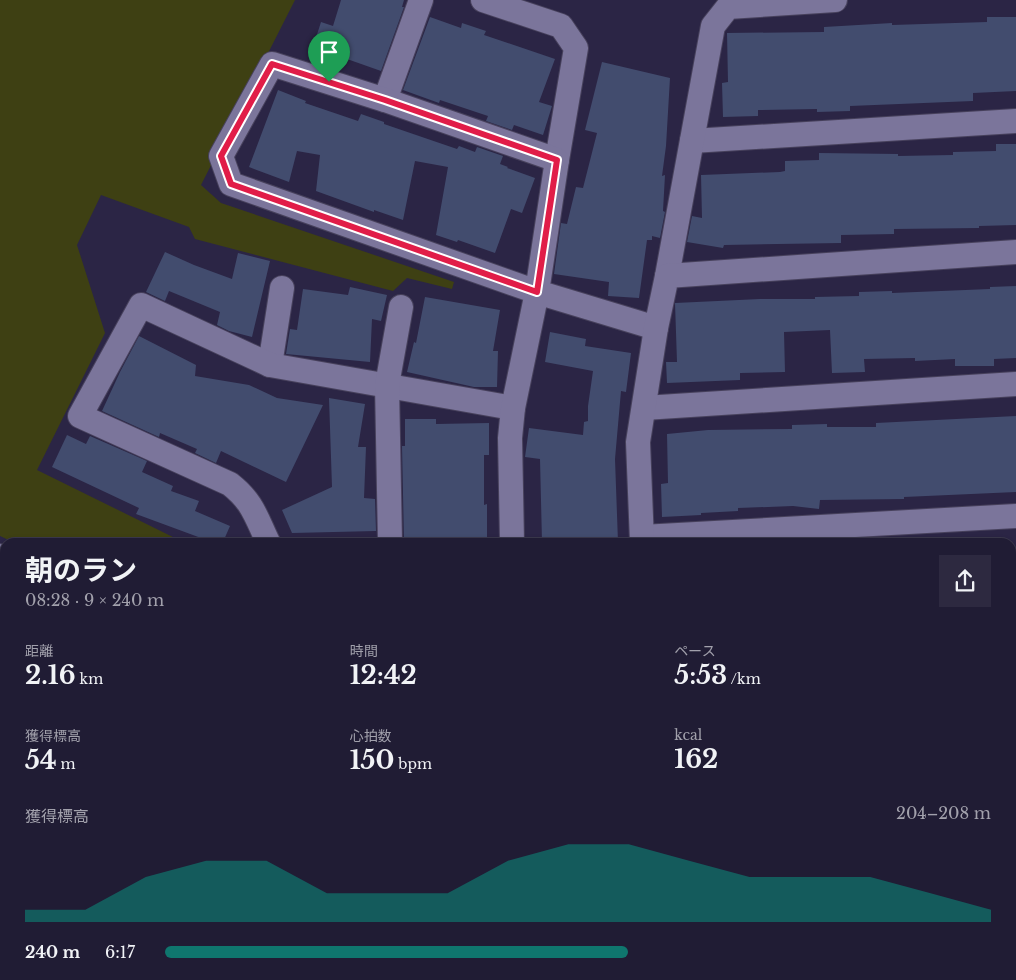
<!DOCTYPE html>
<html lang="ja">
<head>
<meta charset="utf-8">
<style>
	:root { --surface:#201c34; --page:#2d2940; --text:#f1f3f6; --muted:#a2a1ac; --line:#3d3a4f; --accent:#0f766e }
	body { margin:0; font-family:"Libre Baskerville","Noto Sans JP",serif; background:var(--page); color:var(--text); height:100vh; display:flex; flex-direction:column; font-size:19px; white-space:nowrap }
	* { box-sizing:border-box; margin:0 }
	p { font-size:16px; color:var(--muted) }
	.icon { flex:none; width:28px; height:28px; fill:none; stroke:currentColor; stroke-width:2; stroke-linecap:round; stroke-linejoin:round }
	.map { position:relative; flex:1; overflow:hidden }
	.panel { position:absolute; left:0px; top:538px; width:1016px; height:442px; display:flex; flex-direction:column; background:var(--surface); border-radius:15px 15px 0 0; box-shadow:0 1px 4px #0004,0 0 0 1px var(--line) }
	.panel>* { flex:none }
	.pin { position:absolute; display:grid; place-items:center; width:42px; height:42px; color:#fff; margin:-51px -21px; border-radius:50% 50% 50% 0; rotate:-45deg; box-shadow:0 0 5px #0007 }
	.pin .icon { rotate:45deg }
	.round { display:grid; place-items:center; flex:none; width:52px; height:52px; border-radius:0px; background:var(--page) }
	.summary { display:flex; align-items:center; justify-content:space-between; height:85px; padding:0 25px }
	h1 { font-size:28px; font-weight:700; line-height:38px }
	.metrics { display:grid; grid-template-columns:repeat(3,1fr); gap:8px; height:85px; padding:5px 25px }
	.metrics div { display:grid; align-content:center }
	.metrics b { font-size:25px; font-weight:700 }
	.metrics small { font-size:14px; font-weight:400 }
	.metrics p { font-size:14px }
	.chart { height:140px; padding:10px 25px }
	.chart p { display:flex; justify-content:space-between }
	.chart svg { width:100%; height:90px; margin-top:5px; fill:var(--accent); opacity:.7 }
	ul { padding:0 25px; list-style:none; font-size:16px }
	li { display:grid; grid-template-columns:80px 60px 1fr; align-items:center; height:38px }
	li i { height:12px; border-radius:6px; background:var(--accent) }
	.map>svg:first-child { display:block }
</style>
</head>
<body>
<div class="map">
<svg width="1016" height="980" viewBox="0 0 1016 980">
	<rect width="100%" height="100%" fill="#2b2545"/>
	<g fill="#3e4013">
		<polygon points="0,0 295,0 201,185 221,203 454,282 452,289 407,278 393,291 195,239 189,227 101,195 77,245 105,333 37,470 183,542 13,542 0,536"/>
		<polygon points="1011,874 1016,874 1016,980 979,980 978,975 1011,975"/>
		<polygon points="160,975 254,975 265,980 158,980"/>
		<polygon points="364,975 559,975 560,980 358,980"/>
	</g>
	<g fill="#424c6e">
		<polygon points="341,0 404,0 402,7 404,7 381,71 313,47 321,22 333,26"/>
		<polygon points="430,17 461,28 462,23 486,31 484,35 555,59 539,102 552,106 543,135 514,125 512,130 486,121 488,116 440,100 439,103 403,90"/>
		<polygon points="987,17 1016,17 1016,91 973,93 973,101 850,106 850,111 817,112 817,109 758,110 758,116 723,117 722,83 728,82 727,33 824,32 824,27 892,23 892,25 987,22"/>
		<polygon points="602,62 670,78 666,146 662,176 665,175 663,211 665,212 660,238 652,236 652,240 647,240 639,298 608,296 609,282 554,274 561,223 567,224 576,187 583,188 597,133 585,130"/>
		<polygon points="278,90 306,101 305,103 358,121 361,114 384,122 384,124 457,149 459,146 475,152 477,147 503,156 500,164 508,167 507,168 535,178 522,213 511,209 495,253 458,240 457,242 436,235 448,167 415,161 403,220 374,210 374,212 316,191 320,155 297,151 289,182 249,167"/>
		<polygon points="996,144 1016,144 1016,225 979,226 979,228 894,229 894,234 841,235 841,243 724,245 723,248 687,242 692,216 702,218 701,175 780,172 785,171 785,161 819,160 819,153 898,154 898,156 953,155 953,152 996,151"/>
		<polygon points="165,252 194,265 232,279 238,253 270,261 252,337 229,331 217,325 220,312 169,291 165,301 146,292"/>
		<polygon points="1016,286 1016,358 994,359 994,366 955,366 955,359 915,361 915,358 864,359 865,372 832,373 830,330 784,332 785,372 740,373 740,380 667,383 666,362 677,362 675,303 760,299 815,299 815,297 859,296 859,292 892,291 892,293 990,289 990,287"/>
		<polygon points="350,287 387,295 381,321 372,319 370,362 286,354 290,329 297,330 303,289 348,295"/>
		<polygon points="425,297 500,310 493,351 498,351 497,387 474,387 407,372 414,342 416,343"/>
		<polygon points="550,332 586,339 585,346 631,353 626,392 621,391 615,459 618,542 542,542 540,459 525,457 529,428 583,435 584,422 588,421 588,406 593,371 545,362"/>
		<polygon points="139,336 196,365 195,376 249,385 277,398 323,405 286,482 221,451 216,463 195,453 197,449 160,433 159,437 102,411 120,372"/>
		<polygon points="329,398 365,404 358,447 366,447 364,498 375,499 376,531 292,533 282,510 332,487"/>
		<polygon points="1016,416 1016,492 904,497 904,499 820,500 819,509 793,506 738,508 738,511 701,513 701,515 662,517 661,484 668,483 667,434 708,430 792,429 792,425 827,424 827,427 876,427 876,423"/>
		<polygon points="405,419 436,419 436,424 489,423 489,455 484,455 484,505 487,504 487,542 404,542 402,446 405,446"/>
		<polygon points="67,435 86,444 90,436 147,461 142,472 173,486 171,491 199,501 195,511 230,526 223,542 198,542 201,538 136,514 139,508 52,467"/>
	</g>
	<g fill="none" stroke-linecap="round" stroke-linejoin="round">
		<defs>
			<g id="minor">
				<polyline points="483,0 561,26 576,48 557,160"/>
				<polyline points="385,100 421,0"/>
				<polyline points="692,141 1016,121"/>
				<polyline points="667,276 713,26 728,7 835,0"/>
				<polyline points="270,365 282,288"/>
				<polyline points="644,408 1016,384"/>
				<polyline points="642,537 1016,516"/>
				<path d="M 268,542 C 256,517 253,502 230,484 L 80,416 L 141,305 L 270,365 L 513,408"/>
				<polyline points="390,542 387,385 401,307"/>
				<polyline points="512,542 510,438 513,408 537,292 557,160 385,100 272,64 221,156 231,184 537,292 656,328"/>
				<polyline points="642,542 638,442 656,328 667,276 1016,252"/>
				<polyline points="0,556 5,559"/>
				<polyline points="1011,648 1016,647"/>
				<polyline points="0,670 5,638"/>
				<polyline points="0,703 5,704"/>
				<polyline points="1011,791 1016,791"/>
				<polyline points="0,810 5,812"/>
				<polyline points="219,975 229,980"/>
				<polyline points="958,975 959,980"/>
				<polyline points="86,980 88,975"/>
				<polyline points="190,980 193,975"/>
				<polyline points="400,980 403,978"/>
			</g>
		</defs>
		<use href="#minor" stroke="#47415c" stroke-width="26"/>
		<use href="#minor" stroke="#7b759b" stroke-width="24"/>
	</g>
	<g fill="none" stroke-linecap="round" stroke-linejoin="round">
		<defs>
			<polygon id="route" points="272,64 385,100 557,160 537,292 231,184 221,156"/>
		</defs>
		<use href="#route" stroke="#fff" stroke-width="10"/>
		<use href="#route" stroke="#e11d48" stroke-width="6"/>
	</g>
</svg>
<div class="pin" style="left:329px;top:82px;background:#1e9e55"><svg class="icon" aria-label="arrive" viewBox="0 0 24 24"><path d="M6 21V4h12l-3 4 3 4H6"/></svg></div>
<section class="panel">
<div class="summary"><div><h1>朝のラン</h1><p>08:28 · 9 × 240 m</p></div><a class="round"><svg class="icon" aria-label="share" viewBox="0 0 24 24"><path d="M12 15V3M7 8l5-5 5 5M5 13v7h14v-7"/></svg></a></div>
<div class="metrics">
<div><p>距離</p><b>2.16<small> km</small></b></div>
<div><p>時間</p><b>12:42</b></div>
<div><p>ペース</p><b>5:53<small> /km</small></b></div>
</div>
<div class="metrics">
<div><p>獲得標高</p><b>54<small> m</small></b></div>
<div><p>心拍数</p><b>150<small> bpm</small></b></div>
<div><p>kcal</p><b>162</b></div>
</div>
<div class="chart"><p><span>獲得標高</span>204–208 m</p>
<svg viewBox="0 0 160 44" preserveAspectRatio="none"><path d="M0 44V38L10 38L20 22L30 14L40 14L50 30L60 30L70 30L80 14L90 6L100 6L110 14L120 22L130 22L140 22L150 30L160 38V44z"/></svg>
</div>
<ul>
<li><b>240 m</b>6:17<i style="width:56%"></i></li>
</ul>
</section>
</div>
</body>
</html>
